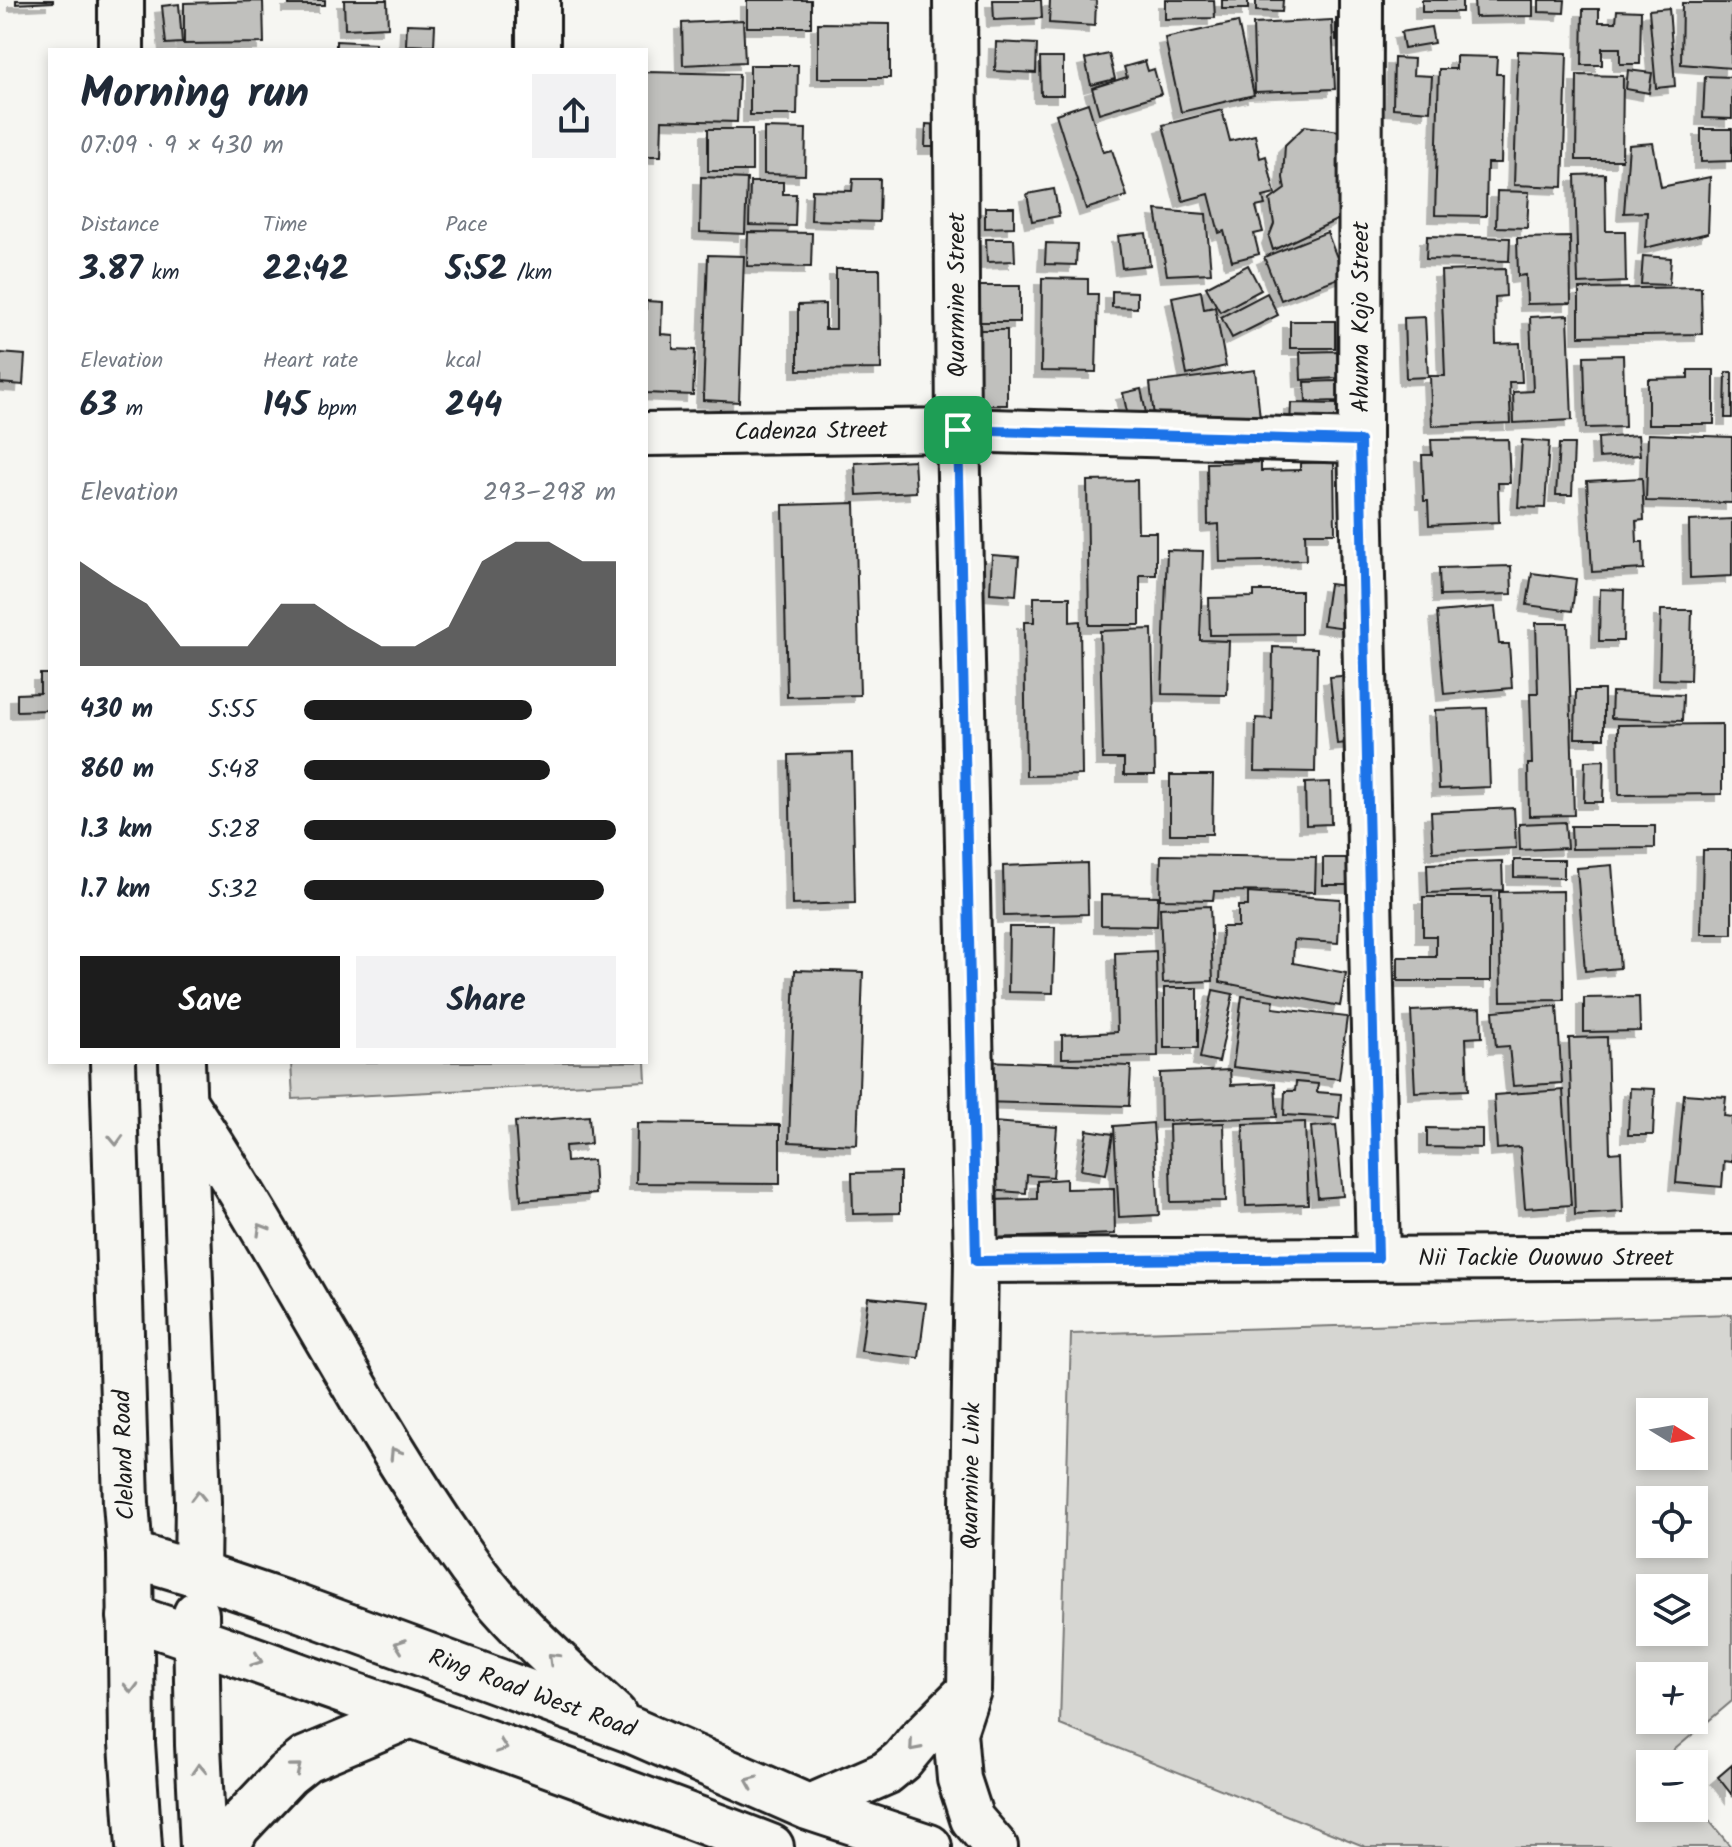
<!DOCTYPE html>
<html lang="en">
<head>
<meta charset="utf-8">
<style>
	:root { --surface:#fff; --page:#f2f2f3; --text:#1f2937; --muted:#747a83; --accent:#1c1c1c }
	body { margin:0; font-family:Kalam,sans-serif; background:var(--page); color:var(--text); height:100vh; display:flex; flex-direction:column; font-size:30px; white-space:nowrap }
	* { box-sizing:border-box; margin:0 }
	p { font-size:26px; color:var(--muted) }
	.icon { flex:none; width:44px; height:44px; fill:none; stroke:currentColor; stroke-width:2; stroke-linecap:round; stroke-linejoin:round }
	.map { position:relative; flex:1; overflow:hidden }
	.details { position:absolute; left:48px; top:48px; width:600px; height:1016px; display:flex; flex-direction:column; background:var(--surface); border-radius:0px; box-shadow:0 4px 12px #0003 }
	.details>* { flex:none }
	.needle { width:52px; rotate:101deg }
	.controls { position:absolute; left:1636px; top:1398px; display:grid; gap:16px }
	.controls a { display:grid; place-items:center; width:72px; height:72px; border-radius:0px; background:var(--surface); box-shadow:0 4px 12px #0003; font-size:40px }
	.pin { position:absolute; display:grid; place-items:center; width:68px; height:68px; color:#fff; margin:-34px; border-radius:16px; box-shadow:0 4px 12px #0006 }
	.round { display:grid; place-items:center; flex:none; width:84px; height:84px; border-radius:0px; background:var(--page) }
	.overview { display:flex; align-items:center; justify-content:space-between; height:136px; padding:0 32px }
	h1 { font-size:44px; font-weight:800; line-height:60px }
	.stats { display:grid; grid-template-columns:repeat(3,1fr); gap:12px; height:136px; padding:8px 32px }
	.stats div { display:grid; align-content:center }
	.stats b { font-size:34px; font-weight:800 }
	.stats small { font-size:22px; font-weight:400 }
	.stats p { font-size:22px }
	.chart { height:224px; padding:16px 32px }
	.chart p { display:flex; justify-content:space-between }
	.chart svg { width:100%; height:144px; margin-top:8px; fill:var(--accent); opacity:.7 }
	.action { display:flex; gap:16px; margin-top:auto; padding:16px 32px }
	.action a { flex:1; height:92px; border-radius:0px; background:var(--accent); color:#fff; font-size:32px; font-weight:800; line-height:92px; text-align:center }
	.action a+a { background:var(--page); color:var(--text) }
	ul { padding:0 32px; list-style:none; font-size:26px }
	li { display:grid; grid-template-columns:128px 96px 1fr; align-items:center; height:60px }
	li i { height:20px; border-radius:10px; background:var(--accent) }
	.map>svg:first-child { display:block }
</style>
</head>
<body>
<div class="map">
<svg width="1732" height="1847" viewBox="0 0 1732 1847">
	<defs>
		<filter id="shadow"><feDropShadow dx="-7" dy="7" stdDeviation="0" flood-color="#0004"/></filter>
	</defs>
	<rect width="100%" height="100%" fill="#f6f6f2"/>
	<filter id="ink" filterUnits="userSpaceOnUse"><feTurbulence type="fractalNoise" baseFrequency=".0125" numOctaves="2"/><feDisplacementMap in="SourceGraphic" scale="16" xChannelSelector="R" yChannelSelector="G"/><feConvolveMatrix kernelMatrix="1 2 1 2 8 2 1 2 1" color-interpolation-filters="sRGB"/></filter>
	<g filter="url(#ink)">
		<g fill="#d6d6d2" stroke="#797977" stroke-width="2" fill-rule="evenodd">
			<polygon points="291,1062 645,1062 646,1081 293,1099"/>
			<path d="M 1732,1314 L 1732,1701 L 1661,1761 L 1662,1764 L 1650,1764 L 1650,1808 L 1694,1808 L 1694,1802 L 1731,1847 L 1366,1847 L 1060,1725 L 1071,1334 ZM 1650,1412 L 1694,1412 L 1694,1456 L 1650,1456 ZM 1650,1500 L 1694,1500 L 1694,1544 L 1650,1544 ZM 1650,1588 L 1694,1588 L 1694,1632 L 1650,1632 ZM 1650,1676 L 1694,1676 L 1694,1720 L 1650,1720 Z"/>
		</g>
		<g fill="#c0c0bd" stroke="#1c1c1c" stroke-width="2" filter="url(#shadow)">
			<polygon points="16,0 53,0 53,2 16,4"/>
			<rect x="289" y="0" width="36" height="5"/>
			<polygon points="344,0 387,0 388,27 345,29"/>
			<rect x="747" y="0" width="64" height="27"/>
			<polygon points="993,0 1041,0 1042,18 994,20"/>
			<polygon points="1050,0 1096,0 1095,26 1049,23"/>
			<polygon points="1165,0 1214,0 1215,18 1165,19"/>
			<rect x="1222" y="0" width="26" height="9"/>
			<polygon points="1256,0 1283,0 1282,12 1256,11"/>
			<rect x="1422" y="0" width="40" height="12"/>
			<polygon points="1474,0 1533,0 1533,16 1475,17"/>
			<polygon points="1539,0 1565,0 1564,13 1539,12"/>
			<polygon points="263,1 264,43 184,44 184,3"/>
			<polygon points="1682,3 1732,3 1731,68 1681,64"/>
			<polygon points="179,4 182,43 166,44 162,6"/>
			<polygon points="1669,8 1675,86 1656,88 1649,10"/>
			<polygon points="1583,9 1599,9 1599,22 1616,22 1617,10 1641,11 1640,64 1620,64 1620,48 1602,48 1602,65 1582,65"/>
			<polygon points="1336,18 1357,19 1357,41 1336,40"/>
			<polygon points="743,20 745,62 683,65 682,23"/>
			<polygon points="1332,20 1335,89 1255,92 1253,24"/>
			<polygon points="1238,22 1254,95 1181,112 1165,38"/>
			<polygon points="818,23 890,24 890,78 818,78"/>
			<polygon points="407,24 435,25 434,46 406,45"/>
			<polygon points="1431,27 1434,43 1404,48 1401,32"/>
			<polygon points="336,41 375,43 375,50 336,50"/>
			<polygon points="996,42 1037,44 1036,73 995,71"/>
			<polygon points="1518,51 1567,53 1563,187 1514,185"/>
			<polygon points="1109,54 1115,79 1091,85 1085,59"/>
			<polygon points="1456,56 1497,57 1496,74 1503,74 1501,163 1487,163 1486,216 1435,215 1439,69 1456,69"/>
			<polygon points="1040,58 1063,58 1063,95 1041,95"/>
			<polygon points="1394,58 1414,59 1413,75 1432,76 1430,111 1393,108"/>
			<polygon points="1145,61 1148,71 1154,69 1161,94 1099,113 1092,88 1127,77 1124,67"/>
			<polygon points="750,65 798,65 797,115 750,115"/>
			<polygon points="1628,70 1652,73 1649,93 1626,89"/>
			<polygon points="646,72 739,74 737,122 662,120 661,156 646,156"/>
			<polygon points="1577,75 1623,76 1622,160 1576,160"/>
			<polygon points="1705,76 1732,77 1732,119 1703,118"/>
			<polygon points="1088,103 1103,152 1112,150 1127,196 1086,209 1056,114"/>
			<polygon points="1222,110 1230,141 1255,135 1260,158 1266,156 1275,194 1263,197 1265,205 1256,207 1263,232 1254,234 1259,254 1232,261 1224,231 1219,233 1209,194 1183,201 1163,125"/>
			<polygon points="926,124 942,125 941,147 925,147"/>
			<polygon points="1305,126 1340,131 1341,218 1273,250 1269,237 1274,224 1270,200 1285,189 1283,178 1285,145"/>
			<polygon points="764,128 806,129 805,175 764,174"/>
			<rect x="708" y="129" width="44" height="42"/>
			<polygon points="1701,129 1732,129 1732,161 1701,162"/>
			<polygon points="1653,143 1661,187 1710,177 1708,233 1645,248 1647,212 1624,213 1629,145"/>
			<polygon points="1605,174 1606,231 1625,231 1626,282 1578,284 1575,175"/>
			<polygon points="701,177 747,179 745,234 700,232"/>
			<polygon points="853,179 880,179 879,222 811,220 812,190 852,191"/>
			<polygon points="750,182 783,182 783,194 796,194 795,226 749,225"/>
			<polygon points="1054,189 1059,216 1032,221 1027,194"/>
			<polygon points="1497,191 1529,192 1527,228 1496,227"/>
			<polygon points="985,207 1014,207 1014,227 985,228"/>
			<polygon points="1156,210 1206,214 1211,273 1167,275"/>
			<polygon points="748,232 812,233 811,267 747,266"/>
			<polygon points="1327,232 1344,276 1281,300 1264,257"/>
			<polygon points="1146,233 1150,265 1122,268 1118,236"/>
			<polygon points="1427,236 1510,238 1509,261 1426,259"/>
			<polygon points="1570,237 1571,303 1527,304 1526,275 1518,276 1517,238"/>
			<polygon points="986,239 1014,239 1015,261 987,262"/>
			<polygon points="1046,243 1077,244 1076,265 1045,264"/>
			<polygon points="708,255 744,256 739,402 703,400"/>
			<polygon points="1643,256 1671,258 1669,285 1641,284"/>
			<polygon points="1248,265 1261,290 1220,312 1206,287"/>
			<polygon points="836,269 880,269 881,369 798,370 798,305 825,304 825,329 836,329"/>
			<polygon points="1505,269 1506,296 1495,297 1496,344 1520,343 1522,382 1509,382 1511,423 1432,426 1430,376 1445,376 1441,271"/>
			<polygon points="1042,278 1088,279 1088,294 1098,294 1096,372 1041,371"/>
			<polygon points="980,286 1020,286 1020,322 979,322"/>
			<polygon points="1701,287 1702,334 1579,336 1579,289"/>
			<polygon points="1112,291 1137,292 1137,308 1112,307"/>
			<polygon points="1201,291 1204,309 1215,307 1226,366 1187,375 1172,297"/>
			<polygon points="1267,293 1278,315 1232,338 1221,317"/>
			<polygon points="646,301 662,302 661,334 673,335 673,349 695,350 693,395 646,393"/>
			<polygon points="1568,315 1572,420 1514,423 1513,392 1533,391 1530,317"/>
			<polygon points="1425,317 1428,377 1406,378 1404,318"/>
			<rect x="1290" y="321" width="45" height="27"/>
			<rect x="975" y="330" width="32" height="75"/>
			<polygon points="1337,351 1338,378 1301,380 1300,352"/>
			<polygon points="0,353 25,355 23,385 0,383"/>
			<polygon points="1623,355 1625,427 1586,428 1584,356"/>
			<polygon points="1255,370 1261,428 1155,425 1150,383"/>
			<polygon points="1688,370 1714,370 1714,424 1648,424 1648,379 1688,378"/>
			<polygon points="1726,372 1732,372 1732,418 1725,418"/>
			<polygon points="1337,381 1338,401 1306,402 1305,382"/>
			<polygon points="1141,389 1146,413 1128,417 1123,393"/>
			<polygon points="1291,403 1337,404 1337,429 1290,428"/>
			<polygon points="1648,434 1732,437 1732,503 1646,501"/>
			<polygon points="1638,435 1640,455 1599,458 1598,438"/>
			<polygon points="1508,439 1510,483 1498,483 1499,522 1429,525 1428,501 1424,501 1422,455 1432,455 1431,440"/>
			<polygon points="1522,440 1549,442 1545,508 1518,507"/>
			<polygon points="1559,444 1574,444 1572,495 1556,495"/>
			<polygon points="914,460 916,492 857,495 855,463"/>
			<polygon points="1261,462 1261,471 1300,470 1300,463 1334,462 1335,533 1305,533 1306,560 1220,562 1219,524 1208,525 1207,463"/>
			<polygon points="1642,478 1644,520 1636,521 1637,542 1643,542 1644,569 1592,572 1587,481"/>
			<polygon points="1137,480 1138,532 1156,532 1156,575 1140,575 1140,625 1089,625 1087,481"/>
			<polygon points="855,503 860,695 787,697 783,505"/>
			<polygon points="1732,519 1732,576 1690,578 1689,521"/>
			<polygon points="1167,550 1203,551 1200,640 1229,641 1227,695 1162,694"/>
			<polygon points="992,555 1019,557 1016,595 990,593"/>
			<polygon points="1511,566 1512,594 1440,596 1439,568"/>
			<polygon points="1532,573 1576,579 1572,611 1527,605"/>
			<polygon points="1329,584 1359,588 1353,629 1323,625"/>
			<polygon points="1600,589 1624,590 1623,641 1599,641"/>
			<polygon points="1254,591 1301,591 1301,634 1210,635 1209,598 1254,597"/>
			<polygon points="1034,597 1070,597 1070,622 1080,621 1082,775 1026,776 1024,622 1034,622"/>
			<polygon points="1495,607 1499,644 1509,644 1512,688 1444,694 1437,612"/>
			<polygon points="1661,610 1692,610 1690,680 1659,679"/>
			<polygon points="1536,623 1568,623 1574,815 1529,816 1528,764 1532,764 1530,693 1538,693"/>
			<polygon points="1152,629 1155,775 1124,775 1124,759 1103,759 1100,631"/>
			<polygon points="1273,647 1317,648 1315,772 1255,771 1256,718 1272,719"/>
			<polygon points="40,674 50,674 48,710 17,711 17,694 40,693"/>
			<polygon points="1353,675 1359,742 1337,744 1330,677"/>
			<polygon points="1576,690 1604,690 1604,738 1575,738"/>
			<polygon points="1612,692 1683,695 1682,721 1611,718"/>
			<polygon points="1487,708 1490,787 1439,789 1435,710"/>
			<polygon points="1722,724 1722,794 1619,795 1618,725"/>
			<polygon points="852,753 855,903 792,905 789,755"/>
			<polygon points="1604,760 1603,802 1584,802 1585,761"/>
			<polygon points="1170,775 1213,775 1212,834 1170,834"/>
			<polygon points="1330,782 1331,824 1306,825 1305,783"/>
			<polygon points="1514,808 1516,848 1433,852 1431,812"/>
			<polygon points="1565,822 1567,848 1520,850 1519,824"/>
			<polygon points="1571,826 1655,826 1655,848 1572,849"/>
			<polygon points="1703,850 1732,850 1732,934 1701,934"/>
			<polygon points="1161,855 1316,857 1315,892 1214,891 1213,900 1160,899"/>
			<rect x="1323" y="858" width="29" height="27"/>
			<polygon points="1514,860 1564,860 1564,878 1514,877"/>
			<polygon points="1502,861 1503,890 1428,893 1427,864"/>
			<polygon points="1087,863 1088,914 1004,916 1003,866"/>
			<polygon points="1612,865 1620,968 1585,971 1577,868"/>
			<polygon points="1563,891 1564,1000 1501,1001 1499,892"/>
			<polygon points="1248,893 1340,899 1338,943 1294,940 1293,963 1346,973 1340,1006 1220,982 1222,927 1238,927 1238,906 1248,906"/>
			<polygon points="1101,895 1158,896 1157,926 1101,925"/>
			<polygon points="1423,897 1491,897 1491,981 1398,981 1398,957 1436,957 1436,936 1423,936"/>
			<polygon points="1210,906 1213,981 1163,983 1160,908"/>
			<polygon points="1009,927 1055,927 1053,993 1008,992"/>
			<polygon points="1156,951 1158,1056 1062,1058 1062,1035 1117,1032 1115,953"/>
			<polygon points="795,970 863,972 857,1145 789,1142"/>
			<rect x="1164" y="988" width="34" height="60"/>
			<polygon points="1213,990 1233,994 1219,1062 1200,1058"/>
			<polygon points="1242,996 1274,1000 1273,1008 1347,1017 1339,1079 1233,1067"/>
			<polygon points="1639,997 1640,1031 1584,1032 1584,998"/>
			<polygon points="1557,1006 1562,1083 1513,1086 1509,1046 1496,1047 1493,1011"/>
			<polygon points="1481,1008 1482,1037 1466,1038 1468,1090 1415,1092 1411,1011"/>
			<polygon points="1607,1037 1610,1153 1621,1152 1623,1212 1575,1215 1569,1038"/>
			<polygon points="983,1061 1131,1066 1129,1106 982,1102"/>
			<polygon points="1230,1070 1231,1085 1275,1083 1277,1117 1161,1121 1160,1073"/>
			<polygon points="1296,1082 1318,1084 1317,1092 1341,1094 1339,1118 1284,1115 1285,1091 1295,1091"/>
			<polygon points="1630,1088 1655,1089 1653,1135 1628,1135"/>
			<polygon points="1563,1090 1571,1205 1525,1208 1520,1147 1497,1149 1494,1095"/>
			<polygon points="1684,1094 1726,1097 1724,1116 1732,1117 1732,1162 1724,1161 1722,1187 1676,1183"/>
			<polygon points="589,1116 591,1144 565,1146 566,1162 593,1160 595,1194 521,1200 515,1122"/>
			<polygon points="980,1121 1057,1127 1053,1177 1027,1175 1026,1193 989,1190"/>
			<polygon points="1305,1122 1308,1204 1246,1206 1243,1124"/>
			<polygon points="637,1123 780,1125 780,1184 636,1183"/>
			<polygon points="1153,1123 1159,1215 1119,1217 1114,1126"/>
			<polygon points="1224,1123 1226,1201 1171,1202 1169,1125"/>
			<polygon points="1336,1125 1343,1196 1318,1198 1311,1127"/>
			<polygon points="1427,1128 1482,1129 1482,1148 1427,1147"/>
			<polygon points="1087,1130 1113,1134 1106,1174 1081,1170"/>
			<polygon points="900,1172 900,1213 853,1214 852,1173"/>
			<polygon points="1066,1179 1066,1189 1114,1188 1115,1234 990,1238 989,1200 1037,1199 1037,1181"/>
			<polygon points="868,1297 926,1303 919,1358 861,1351"/>
			<polygon points="1732,1765 1732,1795 1718,1777"/>
		</g>
		<g fill="none" stroke-linecap="round" stroke-linejoin="round">
			<defs>
				<g id="street">
					<polyline points="955,0 958,430 976,1261 969,1690 955,1732 959,1779 972,1819 996,1847"/>
					<polyline points="1361,0 1360,441 1378,1258"/>
					<polyline points="538,50 538,0"/>
					<polyline points="646,434 958,430 1360,441"/>
					<polyline points="976,1261 1732,1257"/>
					<polyline points="808,1807 886,1773 902,1760 917,1742 965,1694"/>
				</g>
				<g id="secondary">
					<polyline points="121,0 121,50"/>
					<polyline points="113,1062 126,1503 130,1554"/>
					<polyline points="182,1062 198,1502 197,1574"/>
				</g>
				<g id="primary">
					<path d="M 185,1104 C 286,1255 365,1420 471,1568 C 511,1623 564,1669 614,1715"/>
					<polyline points="196,1614 198,1745 203,1847"/>
					<path d="M 130,1617 C 205,1641 279,1669 354,1695 C 494,1744 633,1794 771,1847"/>
					<polyline points="139,1847 132,1743 130,1554 197,1574 295,1607 631,1730 808,1807 929,1847"/>
					<polyline points="227,1847 237,1827 287,1774 306,1759 411,1715"/>
				</g>
			</defs>
			<use href="#street" stroke="#1c1c1c" stroke-width="48"/>
			<use href="#secondary" stroke="#1c1c1c" stroke-width="50"/>
			<use href="#primary" stroke="#1c1c1c" stroke-width="50"/>
			<use href="#street" stroke="#f6f6f2" stroke-width="42"/>
			<use href="#secondary" stroke="#f6f6f2" stroke-width="44"/>
			<use href="#primary" stroke="#f6f6f2" stroke-width="44"/>
		</g>
		<defs><path id="oneway-chevron" d="M-2-3.5L2.5 0L-2 3.5" fill="none" stroke-width="1.6" stroke-linecap="round" stroke-linejoin="round" transform="scale(2)"/></defs>
		<g stroke="#949492">
			<use href="#oneway-chevron" transform="translate(116 1140) rotate(88)"/>
			<use href="#oneway-chevron" transform="translate(262 1229) rotate(-121)"/>
			<use href="#oneway-chevron" transform="translate(395 1453) rotate(-122)"/>
			<use href="#oneway-chevron" transform="translate(198 1496) rotate(-91)"/>
			<use href="#oneway-chevron" transform="translate(400 1645) rotate(-160)"/>
			<use href="#oneway-chevron" transform="translate(553 1658) rotate(-136)"/>
			<use href="#oneway-chevron" transform="translate(257 1660) rotate(20)"/>
			<use href="#oneway-chevron" transform="translate(131 1688) rotate(89)"/>
			<use href="#oneway-chevron" transform="translate(914 1746) rotate(131)"/>
			<use href="#oneway-chevron" transform="translate(502 1747) rotate(20)"/>
			<use href="#oneway-chevron" transform="translate(296 1768) rotate(-39)"/>
			<use href="#oneway-chevron" transform="translate(199 1769) rotate(-93)"/>
			<use href="#oneway-chevron" transform="translate(751 1782) rotate(-157)"/>
		</g>
	</g>
	<g fill="none" stroke-linecap="round" stroke-linejoin="round" filter="url(#ink)">
		<defs>
			<polygon id="route" points="958,430 1360,441 1378,1258 976,1261"/>
		</defs>
		<use href="#route" stroke="#fff" stroke-width="16"/>
		<use href="#route" stroke="#1a73e8" stroke-width="10"/>
	</g>
	<g text-anchor="middle" dominant-baseline="central" stroke-width="6" stroke-linejoin="round" paint-order="stroke">
		<g font-size="24" fill="#1c1c1c" stroke="#f6f6f2">
			<text transform="translate(957 295) rotate(-90)">Quarmine Street</text>
			<text transform="translate(1361 317) rotate(-90)">Ahuma Kojo Street</text>
			<text transform="translate(811 432) rotate(-1)">Cadenza Street</text>
			<text x="1546" y="1258">Nii Tackie Ouowuo Street</text>
			<text transform="translate(125 1455) rotate(-92)">Cleland Road</text>
			<text transform="translate(972 1476) rotate(-89)">Quarmine Link</text>
			<text transform="translate(532 1694) rotate(20)">Ring Road West Road</text>
		</g>
	</g>
</svg>
<div class="controls">
<a><svg class="needle" viewBox="-14 -14 28 28"><path d="M0-13l5 13h-10z" fill="#e53935"/><path d="M0 13l5-13h-10z" fill="#747a83"/></svg></a>
<a><svg class="icon" aria-label="locate" viewBox="0 0 24 24"><circle cx="12" cy="12" r="6"/><path d="M12 2v4M12 18v4M2 12h4M18 12h4"/></svg></a>
<a><svg class="icon" aria-label="layers" viewBox="0 0 24 24"><path d="M12 4l9 5-9 5-9-5zM3 14l9 5 9-5"/></svg></a>
<a>+</a>
<a>−</a>
</div>
<div class="pin" style="left:958px;top:430px;background:#1e9e55"><svg class="icon" aria-label="arrive" viewBox="0 0 24 24"><path d="M6 21V4h12l-3 4 3 4H6"/></svg></div>
<section class="details">
<div class="overview"><div><h1>Morning run</h1><p>07:09 · 9 × 430 m</p></div><a class="round"><svg class="icon" aria-label="share" viewBox="0 0 24 24"><path d="M12 15V3M7 8l5-5 5 5M5 13v7h14v-7"/></svg></a></div>
<div class="stats">
<div><p>Distance</p><b>3.87<small> km</small></b></div>
<div><p>Time</p><b>22:42</b></div>
<div><p>Pace</p><b>5:52<small> /km</small></b></div>
</div>
<div class="stats">
<div><p>Elevation</p><b>63<small> m</small></b></div>
<div><p>Heart rate</p><b>145<small> bpm</small></b></div>
<div><p>kcal</p><b>244</b></div>
</div>
<div class="chart"><p><span>Elevation</span>293–298 m</p>
<svg viewBox="0 0 160 44" preserveAspectRatio="none"><path d="M0 44V12L10 19L20 25L30 38L40 38L50 38L60 25L70 25L80 32L90 38L100 38L110 32L120 12L130 6L140 6L150 12L160 12V44z"/></svg>
</div>
<ul>
<li><b>430 m</b>5:55<i style="width:73%"></i></li>
<li><b>860 m</b>5:48<i style="width:79%"></i></li>
<li><b>1.3 km</b>5:28<i style="width:100%"></i></li>
<li><b>1.7 km</b>5:32<i style="width:96%"></i></li>
</ul>
<div class="action"><a>Save</a><a>Share</a></div>
</section>
</div>
</body>
</html>
